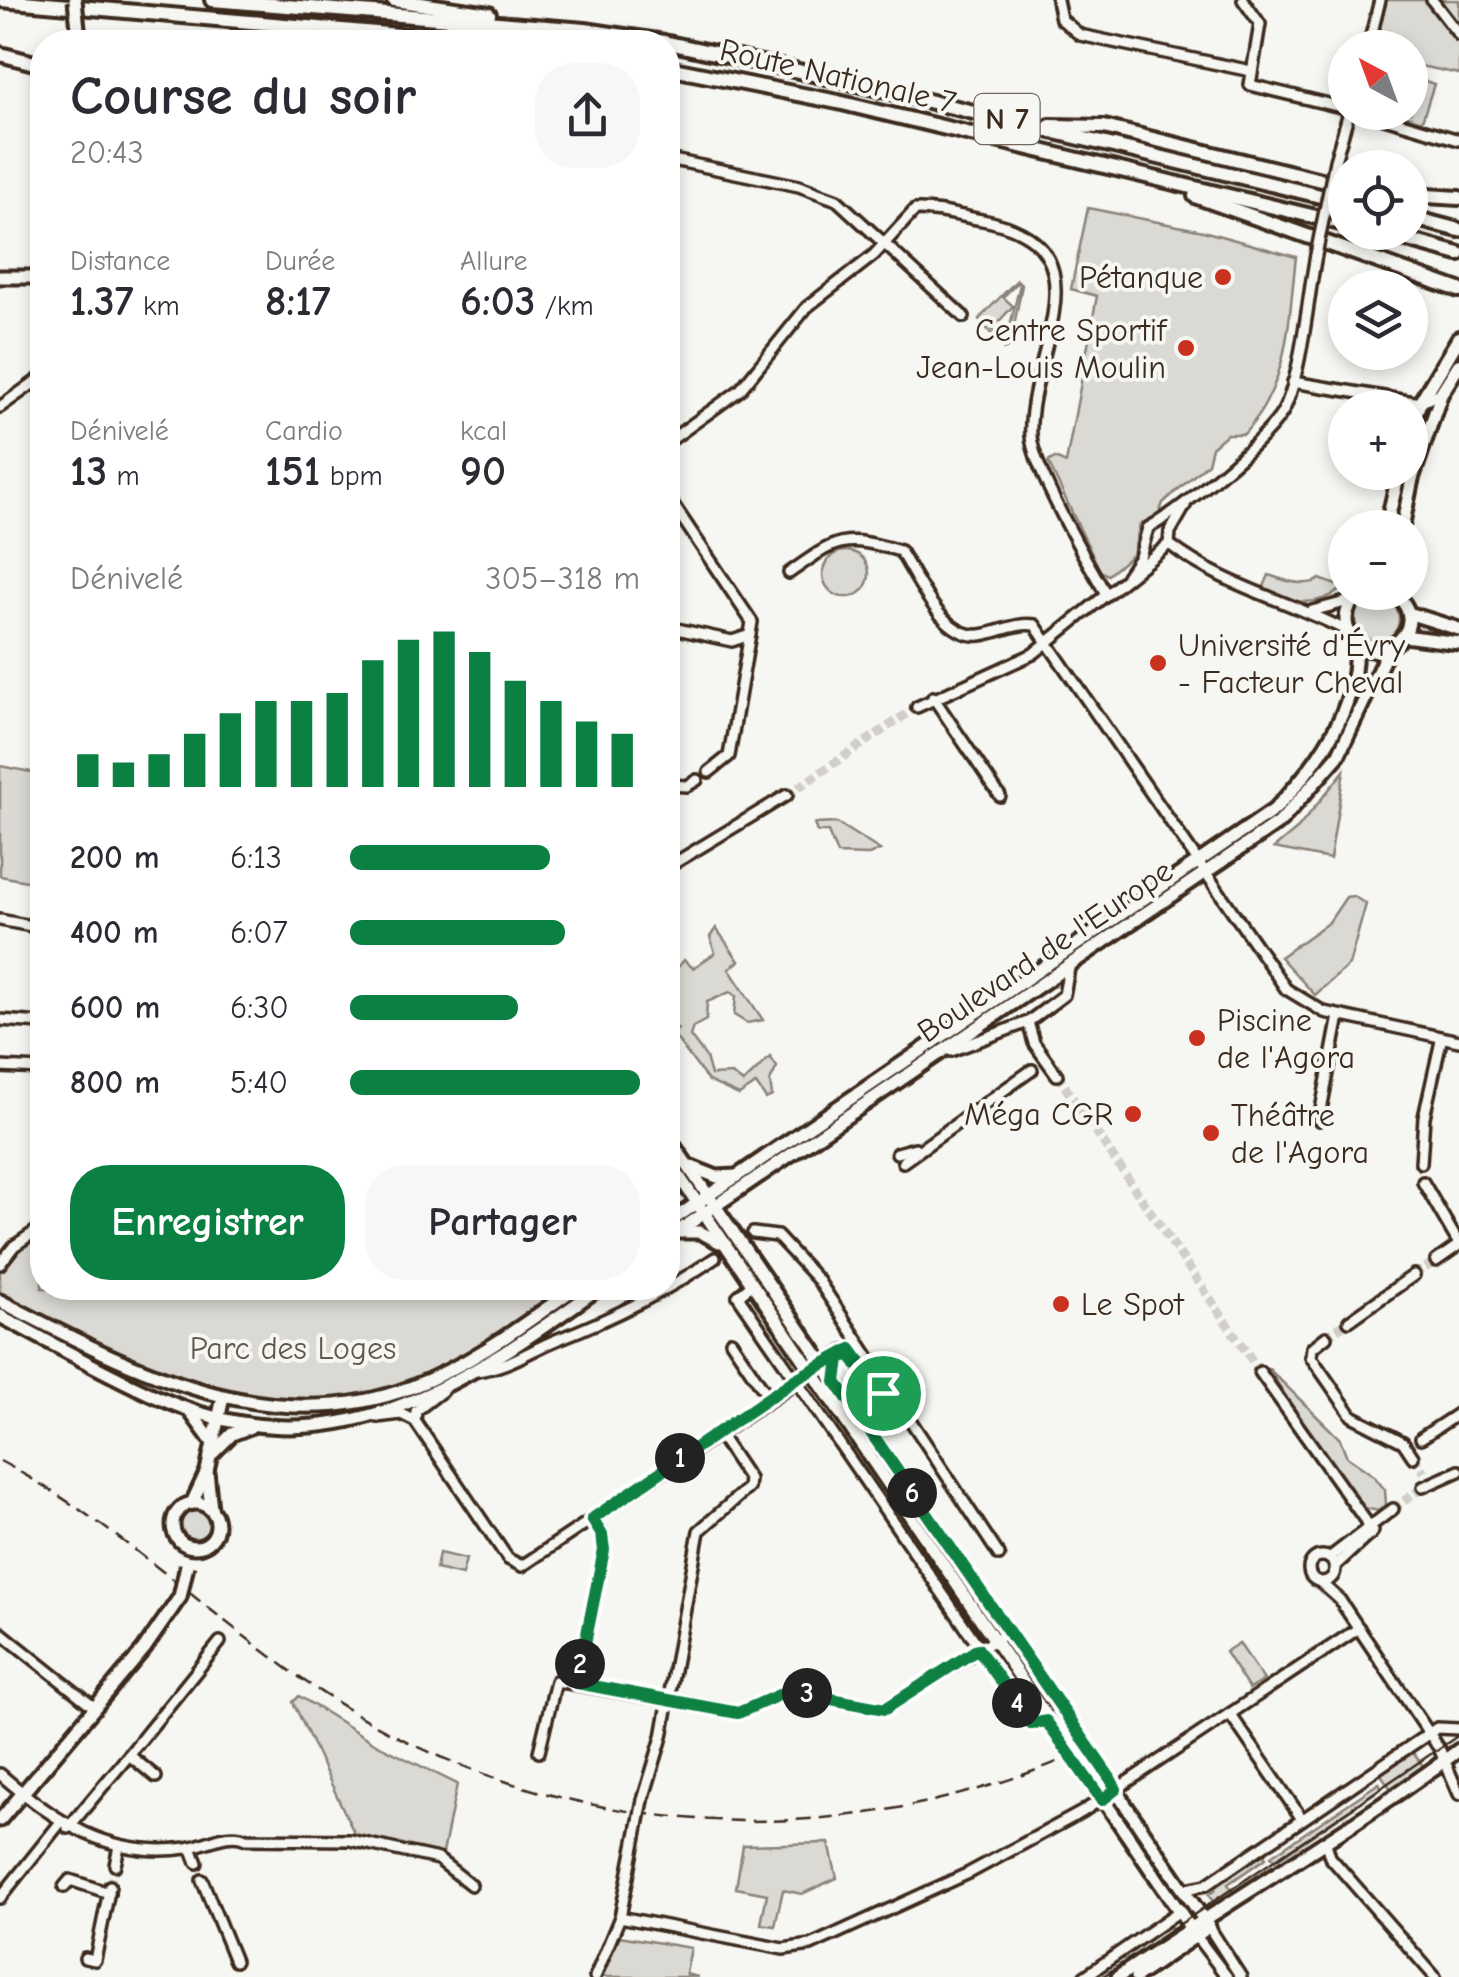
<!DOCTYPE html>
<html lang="fr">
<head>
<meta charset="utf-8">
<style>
	:root { --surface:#fff; --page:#f7f7f7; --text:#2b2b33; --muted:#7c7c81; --accent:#0b8043 }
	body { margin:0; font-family:"Comic Neue",sans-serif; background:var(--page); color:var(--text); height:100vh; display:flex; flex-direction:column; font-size:38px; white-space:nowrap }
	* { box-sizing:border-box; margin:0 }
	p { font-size:32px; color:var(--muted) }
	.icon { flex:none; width:55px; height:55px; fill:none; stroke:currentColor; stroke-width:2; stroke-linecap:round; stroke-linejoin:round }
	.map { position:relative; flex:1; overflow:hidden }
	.drawer { position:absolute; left:30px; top:30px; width:650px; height:1270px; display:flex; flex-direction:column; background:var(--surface); border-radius:40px; box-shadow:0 5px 15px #0003 }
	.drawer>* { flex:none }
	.needle { width:65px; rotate:319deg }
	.controls { position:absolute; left:1328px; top:30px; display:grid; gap:20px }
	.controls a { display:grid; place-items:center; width:100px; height:100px; border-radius:50%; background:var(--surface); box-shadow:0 5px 15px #0003; font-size:50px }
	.pin { position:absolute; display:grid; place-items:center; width:85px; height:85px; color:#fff; margin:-42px; border:5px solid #fff; border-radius:50%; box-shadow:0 2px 10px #0007 }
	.km { position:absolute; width:50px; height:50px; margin:-25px; border-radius:50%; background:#222; color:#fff; font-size:28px; line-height:50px; text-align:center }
	.round { display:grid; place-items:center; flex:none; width:105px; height:105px; border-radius:40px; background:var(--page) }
	.summary { display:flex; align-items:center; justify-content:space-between; height:170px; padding:0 40px }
	h1 { font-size:55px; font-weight:800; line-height:75px }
	.metrics { display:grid; grid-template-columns:repeat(3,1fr); gap:15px; height:170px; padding:10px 40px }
	.metrics div { display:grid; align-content:center }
	.metrics b { font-size:42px; font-weight:800 }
	.metrics small { font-size:28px; font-weight:400 }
	.metrics p { font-size:28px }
	.chart { height:280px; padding:20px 40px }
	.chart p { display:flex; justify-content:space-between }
	.chart svg { width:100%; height:180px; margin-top:10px; stroke:var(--accent); stroke-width:6 }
	.cta { display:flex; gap:20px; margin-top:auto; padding:20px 40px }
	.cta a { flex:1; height:115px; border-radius:40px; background:var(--accent); color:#fff; font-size:40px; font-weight:800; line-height:115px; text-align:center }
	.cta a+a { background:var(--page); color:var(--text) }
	ul { padding:0 40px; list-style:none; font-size:32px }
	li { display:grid; grid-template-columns:160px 120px 1fr; align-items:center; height:75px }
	li i { height:25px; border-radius:12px; background:var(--accent) }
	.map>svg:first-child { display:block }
</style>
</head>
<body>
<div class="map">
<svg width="1459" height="1977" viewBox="0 0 1459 1977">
	<rect width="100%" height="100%" fill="#f6f6f2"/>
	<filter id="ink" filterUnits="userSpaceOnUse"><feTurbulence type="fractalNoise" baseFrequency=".01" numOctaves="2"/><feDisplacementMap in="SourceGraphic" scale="20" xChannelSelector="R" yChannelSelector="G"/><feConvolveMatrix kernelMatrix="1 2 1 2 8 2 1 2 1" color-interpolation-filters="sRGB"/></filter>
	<g filter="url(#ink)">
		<g fill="#dad9d3" stroke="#8a8278" stroke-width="2.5" fill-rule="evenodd">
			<polygon points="1386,0 1459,0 1459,74 1410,64 1410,48 1374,48"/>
			<polygon points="1410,76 1434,84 1422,121 1398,113 1410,112"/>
			<path d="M 1088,208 L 1203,231 L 1296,257 C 1288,323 1290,382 1244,434 L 1227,434 L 1212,447 L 1208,463 L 1163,503 L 1159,514 L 1140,524 L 1133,554 L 1108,575 L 1100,571 L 1048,462 L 1055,458 L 1066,463 L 1097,296 L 1071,289 Z"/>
			<path d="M 1017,280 L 1022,285 L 1010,346 L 1004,349 L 979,319 ZM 1018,282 L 1020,284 L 1005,347 L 992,329 L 1013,306 L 1003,297 Z"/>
			<circle cx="846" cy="574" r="23"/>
			<path d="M 1269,575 C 1282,580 1307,588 1320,579 L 1336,585 L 1345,578 L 1345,587 C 1316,609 1294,603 1262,591 Z"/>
			<circle cx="1377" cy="619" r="22"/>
			<polygon points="0,766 42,774 42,884 0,876"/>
			<polygon points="1344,771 1330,859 1274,848 1298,828"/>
			<polygon points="837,823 880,850 869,855 837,854 828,832 817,832 814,824"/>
			<polygon points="1353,896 1366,904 1349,965 1315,995 1280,957 1329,922 1346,897"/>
			<polygon points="716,928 739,961 729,969 763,1020 747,1023 734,1015 736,996 730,992 707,1002 706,1020 693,1027 690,1036 706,1057 711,1075 732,1074 743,1083 770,1057 777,1067 770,1081 772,1096 766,1099 756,1084 739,1095 708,1081 673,1034 678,1029 668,1018 668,979 684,960 693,968 715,953 710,937"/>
			<polygon points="42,1227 42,1288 575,1288 507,1337 408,1389 292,1408 148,1373 0,1301 0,1264"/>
			<polygon points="1268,1368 1340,1439 1347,1457 1373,1475 1385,1490 1386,1505 1378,1511 1365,1508 1342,1485"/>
			<circle cx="195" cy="1525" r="17"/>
			<polygon points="439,1553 466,1559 462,1575 436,1569"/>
			<polygon points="1239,1643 1264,1680 1249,1689 1225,1652"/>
			<polygon points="299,1696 376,1744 457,1784 442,1858 358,1841 293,1702"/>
			<polygon points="1413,1753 1424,1767 1391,1789 1380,1773"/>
			<polygon points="1379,1783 1382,1788 1275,1861 1271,1856"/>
			<polygon points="829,1843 837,1878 802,1894 783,1890 775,1926 761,1924 767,1894 736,1888 743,1845"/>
			<polygon points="1262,1853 1266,1858 1228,1884 1232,1892 1271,1866 1273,1870 1216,1905 1208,1895 1215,1890 1213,1886"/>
			<polygon points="1169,1925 1175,1933 1110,1977 1091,1977"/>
			<polygon points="619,1936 691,1948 686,1974 698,1977 601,1977"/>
		</g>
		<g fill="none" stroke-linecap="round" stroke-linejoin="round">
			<g stroke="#d1cdc8" stroke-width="9" stroke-dasharray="9 4.5" stroke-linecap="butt">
				<polyline points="787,795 917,707"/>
				<polyline points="1057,1075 1260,1372"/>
				<polyline points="715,1258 753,1233"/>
				<polyline points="1414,1275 1436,1261"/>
				<polyline points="1326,1337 1349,1321"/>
				<polyline points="1413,1457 1424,1472"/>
				<polyline points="1393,1509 1423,1487"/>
				<polyline points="110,1886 115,1865"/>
			</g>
			<defs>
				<g id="street">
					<polyline points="1057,0 1061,19 1080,35 1251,71"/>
					<polyline points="1243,0 1260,24 1250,85 1345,108"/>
					<polyline points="1432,0 1459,35"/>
					<polyline points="1368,48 1380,0"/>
					<polyline points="1364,112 1459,140"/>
					<polyline points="668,159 799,186 837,200 964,317"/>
					<polyline points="1335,161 1349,112"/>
					<polyline points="1293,382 1420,403 1442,392"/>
					<polyline points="0,407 42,377"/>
					<path d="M 668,442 L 740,390 L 807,307 L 874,255 L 915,210 C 937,209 960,216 982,220 C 1114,244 1026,356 1031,436 C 1033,468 1088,564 1106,594"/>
					<polyline points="668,497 752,622 729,756 709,772"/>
					<path d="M 1169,544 C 1224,587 1289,600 1349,632"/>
					<polyline points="1169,544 1170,532 1185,506"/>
					<path d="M 789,573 C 837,539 842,534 900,551 C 917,577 942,639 980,635 C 998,633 1016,622 1035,625 L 1286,989 L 1324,1012 L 1459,1041"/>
					<path d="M 1127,576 L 1140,557 L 1148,528 C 1178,512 1264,442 1282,413 C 1301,380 1308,296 1316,255"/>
					<polyline points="1312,611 1353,600"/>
					<polyline points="668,627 732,641 750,635"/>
					<polyline points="933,697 1000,796"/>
					<polyline points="917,707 1033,654 1169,544"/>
					<polyline points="668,785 687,786 697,780"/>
					<polyline points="668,867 787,795"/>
					<polyline points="0,920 42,928"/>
					<polyline points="0,1020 42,1023"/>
					<polyline points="951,1051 1028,1022"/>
					<polyline points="0,1067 42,1069"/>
					<polyline points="1057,1075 1034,1043 1028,1022 1064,995 1069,968"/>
					<polyline points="1319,1120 1339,1016"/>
					<polyline points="897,1153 915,1148"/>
					<polyline points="903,1162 1032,1070"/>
					<polyline points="1421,1163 1424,1117 1441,1041"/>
					<polyline points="1423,1182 1459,1244"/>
					<polyline points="753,1233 777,1236 818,1280 999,1555"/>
					<polyline points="1436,1261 1459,1245"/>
					<polyline points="0,1264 14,1246 42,1227"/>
					<polyline points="752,1284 738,1296 1032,1724 1046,1721"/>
					<polyline points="1349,1321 1414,1275"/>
					<polyline points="1326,1337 1312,1348 1311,1357 1352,1416 1403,1442 1413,1457"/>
					<polyline points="731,1341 769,1398"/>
					<path d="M 477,1371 C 508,1367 527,1352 556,1340 C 613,1318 664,1293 715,1258"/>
					<polyline points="1260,1372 1365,1520 1370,1535"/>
					<polyline points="836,1382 839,1358 846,1354"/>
					<polyline points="377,1417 401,1414 415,1421 508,1559 522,1566 845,1350 854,1351 883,1393"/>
					<polyline points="415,1421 416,1411 442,1391"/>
					<polyline points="1421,1438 1459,1413"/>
					<polyline points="1423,1487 1459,1471"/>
					<circle cx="1322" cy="1569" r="13"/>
					<polyline points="1329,1558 1393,1509"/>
					<polyline points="1335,1566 1373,1531"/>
					<polyline points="1321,1583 1339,1599 1439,1748 1459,1794"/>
					<polyline points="0,1632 95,1708"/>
					<polyline points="577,1683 604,1550 603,1535 592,1519"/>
					<polyline points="1230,1714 1302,1819"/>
					<polyline points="539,1752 556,1681 738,1713 787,1691 885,1709 1006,1633"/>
					<polyline points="129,1755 220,1642"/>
					<path d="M 0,1774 C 55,1822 110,1859 187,1848 C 205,1845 229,1830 246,1839 L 350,1840 L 438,1859 L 471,1885"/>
					<polyline points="643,1800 662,1737 699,1531 748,1488 749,1479 718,1433"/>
					<polyline points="68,1828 129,1755 156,1777"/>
					<polyline points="1326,1843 1330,1857 1435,1977"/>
					<polyline points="191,1847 197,1863"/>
					<polyline points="115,1865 119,1846"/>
					<polyline points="202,1880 235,1961"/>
					<polyline points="64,1887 70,1880 109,1893"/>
					<polyline points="1186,1889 1206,1885 1437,1728 1459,1729"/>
					<polyline points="0,1898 60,1823"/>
					<polyline points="620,1917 783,1949 811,1945 969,1873 1082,1812 1359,1628"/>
					<polyline points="1209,1927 1241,1977"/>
					<polyline points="1196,1936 1227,1977"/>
					<polyline points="85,1958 95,1960 110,1886"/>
					<polyline points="595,1977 620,1917 638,1826"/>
					<polyline points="1084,1977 1181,1910"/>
				</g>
				<g id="secondary">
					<polyline points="0,277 42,277"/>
					<polyline points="1410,431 1420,403"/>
					<polyline points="1386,528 1399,472"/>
					<polyline points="1402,528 1412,479 1442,392"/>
					<path d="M 1362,592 C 1351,601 1343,612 1347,627 C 1362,681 1444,629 1392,592"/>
					<polyline points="1408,613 1459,629"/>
					<polyline points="1404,636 1459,643"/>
					<polyline points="668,1137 1209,1927"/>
					<polyline points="668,1160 1196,1936"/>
					<polyline points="692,1167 717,1177 736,1176"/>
					<polyline points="668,1174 672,1193 668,1208"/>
					<path d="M 668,1223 L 1274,810 C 1318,764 1360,707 1355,641"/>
					<polyline points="676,1232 700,1232 719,1242"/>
					<polyline points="668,1238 1281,821 1338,756 1389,648"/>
					<path d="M 0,1301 C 127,1367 268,1443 412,1387 C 472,1364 523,1325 575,1288"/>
					<path d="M 0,1316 C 52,1343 103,1373 157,1397 C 331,1475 460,1387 599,1288"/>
					<polyline points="189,1410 213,1443"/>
					<polyline points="210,1456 232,1434 250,1427"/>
					<polyline points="207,1471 211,1509"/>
					<circle cx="195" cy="1525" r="22"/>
					<polyline points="192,1503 207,1471 223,1397"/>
					<polyline points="0,1820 144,1649 180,1597"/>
					<path d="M 1118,1977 C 1231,1900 1348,1832 1459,1750"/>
					<polyline points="1136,1977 1203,1931"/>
				</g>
				<g id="primary">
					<polyline points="1,0 478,42"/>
					<polyline points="212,0 585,30 664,42"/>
					<polyline points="394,0 489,14"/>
					<polyline points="668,43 845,81 1345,202"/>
					<polyline points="0,54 42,65"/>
					<polyline points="668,68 838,102 1345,224"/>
					<polyline points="1050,126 1104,127 1345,186"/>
					<polyline points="1410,195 1459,198"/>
					<polyline points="1195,196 1459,290"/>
					<polyline points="1410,217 1459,230"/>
					<polyline points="1379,232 1459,254"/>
					<polyline points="1442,392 1459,365"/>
					<polyline points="1420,403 1459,338"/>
				</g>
			</defs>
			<use href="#street" stroke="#3b2a1e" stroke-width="16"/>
			<use href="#secondary" stroke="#3b2a1e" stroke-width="19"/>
			<use href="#primary" stroke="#3b2a1e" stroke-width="20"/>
			<use href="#street" stroke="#f6f6f2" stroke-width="9"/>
			<use href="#secondary" stroke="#f6f6f2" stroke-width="11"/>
			<use href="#primary" stroke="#f6f6f2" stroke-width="12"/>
			<polyline stroke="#3b2a1e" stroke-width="2.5" points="1102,1977 1459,1735"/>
			<path stroke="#3b2a1e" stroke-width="2.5" stroke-dasharray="15 8" stroke-linecap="butt" d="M 0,1461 C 112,1520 203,1610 306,1682 C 528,1836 813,1862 1062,1760"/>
			<defs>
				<g id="street-bridge">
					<polyline points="1316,255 1335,161"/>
					<polyline points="638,1826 643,1800"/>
				</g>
				<g id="secondary-bridge">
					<polyline points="75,0 79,38"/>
					<polyline points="180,1597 187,1565"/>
				</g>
			</defs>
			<use href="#street-bridge" stroke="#3b2a1e" stroke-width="16" stroke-linecap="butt"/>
			<use href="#secondary-bridge" stroke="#3b2a1e" stroke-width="19" stroke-linecap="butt"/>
			<use href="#street-bridge" stroke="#f6f6f2" stroke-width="9"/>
			<use href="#secondary-bridge" stroke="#f6f6f2" stroke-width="11"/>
		</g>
	</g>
	<g fill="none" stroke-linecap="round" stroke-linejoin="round" filter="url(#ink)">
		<defs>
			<polygon id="route" points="851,1349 883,1393 874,1389 850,1354 839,1358 836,1382 1110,1778 1116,1789 1102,1800 1046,1721 1032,1724 978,1649 885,1709 788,1691 738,1713 577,1683 604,1550 602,1535 592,1519 796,1379"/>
		</defs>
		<use href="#route" stroke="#fff" stroke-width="20"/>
		<use href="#route" stroke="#0b8043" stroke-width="12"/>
	</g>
	<g fill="#c8321e" stroke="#f6f6f2" stroke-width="4">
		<circle cx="1223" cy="277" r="10"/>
		<circle cx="1186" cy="348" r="10"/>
		<circle cx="1158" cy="663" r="10"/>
		<circle cx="1197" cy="1038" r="10"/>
		<circle cx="1133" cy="1114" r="10"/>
		<circle cx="1211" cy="1133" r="10"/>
		<circle cx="1061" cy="1304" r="10"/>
	</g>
	<g text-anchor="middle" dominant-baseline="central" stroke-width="8" stroke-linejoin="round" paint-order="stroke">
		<rect fill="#f6f6f2" stroke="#73675e" stroke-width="2.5" x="974.5" y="94" width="65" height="50" rx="8"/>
		<g font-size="30" font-weight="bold" fill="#3b2a1e">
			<text x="1007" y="119">N 7</text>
		</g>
		<g font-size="32" fill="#3b2a1e" stroke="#f6f6f2">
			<text transform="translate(838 76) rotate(13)">Route Nationale 7</text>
			<text transform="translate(1045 951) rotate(-34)">Boulevard de l'Europe</text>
		</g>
		<g font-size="32" fill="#3b2a1e" stroke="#f6f6f2" text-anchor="start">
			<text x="1203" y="277" text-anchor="end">Pétanque</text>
			<text x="1166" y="330" text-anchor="end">Centre Sportif<tspan x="1166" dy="37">Jean-Louis Moulin</tspan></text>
			<text x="1178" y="645">Université d'Évry<tspan x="1178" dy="37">- Facteur Cheval</tspan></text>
			<text x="1217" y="1020">Piscine<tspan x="1217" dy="37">de l'Agora</tspan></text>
			<text x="1113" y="1114" text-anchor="end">Méga CGR</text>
			<text x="1231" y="1115">Théâtre<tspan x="1231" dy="37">de l'Agora</tspan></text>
			<text x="1081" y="1304">Le Spot</text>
		</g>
		<g font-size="32" fill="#63564b" stroke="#f6f6f2">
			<text x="293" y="1348">Parc des Loges</text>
		</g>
	</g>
</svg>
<div class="controls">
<a><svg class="needle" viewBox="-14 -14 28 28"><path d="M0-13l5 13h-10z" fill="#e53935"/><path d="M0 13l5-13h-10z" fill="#7c7c81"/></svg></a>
<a><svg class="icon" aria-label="locate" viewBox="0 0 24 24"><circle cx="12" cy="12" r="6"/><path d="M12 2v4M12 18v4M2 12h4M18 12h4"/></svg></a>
<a><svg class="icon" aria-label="layers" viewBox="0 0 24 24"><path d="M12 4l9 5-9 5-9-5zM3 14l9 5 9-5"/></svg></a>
<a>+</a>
<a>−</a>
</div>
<div class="pin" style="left:883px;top:1393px;background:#1e9e55"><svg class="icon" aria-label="arrive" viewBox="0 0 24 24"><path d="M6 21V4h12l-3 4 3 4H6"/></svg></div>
<b class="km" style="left:680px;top:1458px">1</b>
<b class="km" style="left:580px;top:1664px">2</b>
<b class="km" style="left:807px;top:1693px">3</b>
<b class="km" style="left:1017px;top:1703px">4</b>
<b class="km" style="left:912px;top:1493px">6</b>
<section class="drawer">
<div class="summary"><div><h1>Course du soir</h1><p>20:43</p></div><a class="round"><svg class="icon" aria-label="share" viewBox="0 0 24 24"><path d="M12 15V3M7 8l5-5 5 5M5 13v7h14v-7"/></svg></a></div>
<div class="metrics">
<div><p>Distance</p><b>1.37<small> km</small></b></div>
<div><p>Durée</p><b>8:17</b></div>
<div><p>Allure</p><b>6:03<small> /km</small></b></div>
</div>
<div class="metrics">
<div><p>Dénivelé</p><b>13<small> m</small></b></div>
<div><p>Cardio</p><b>151<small> bpm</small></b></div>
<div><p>kcal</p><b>90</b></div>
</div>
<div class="chart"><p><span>Dénivelé</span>305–318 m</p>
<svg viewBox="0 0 160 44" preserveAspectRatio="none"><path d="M5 44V36M15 44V38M25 44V36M35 44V31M45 44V26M55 44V23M65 44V23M75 44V21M85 44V13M95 44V8M105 44V6M115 44V11M125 44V18M135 44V23M145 44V28M155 44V31"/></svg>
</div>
<ul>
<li><b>200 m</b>6:13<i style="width:69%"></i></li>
<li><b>400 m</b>6:07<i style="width:74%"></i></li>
<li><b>600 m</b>6:30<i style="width:58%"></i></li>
<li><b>800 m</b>5:40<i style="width:100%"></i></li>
</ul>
<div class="cta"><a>Enregistrer</a><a>Partager</a></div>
</section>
</div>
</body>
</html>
